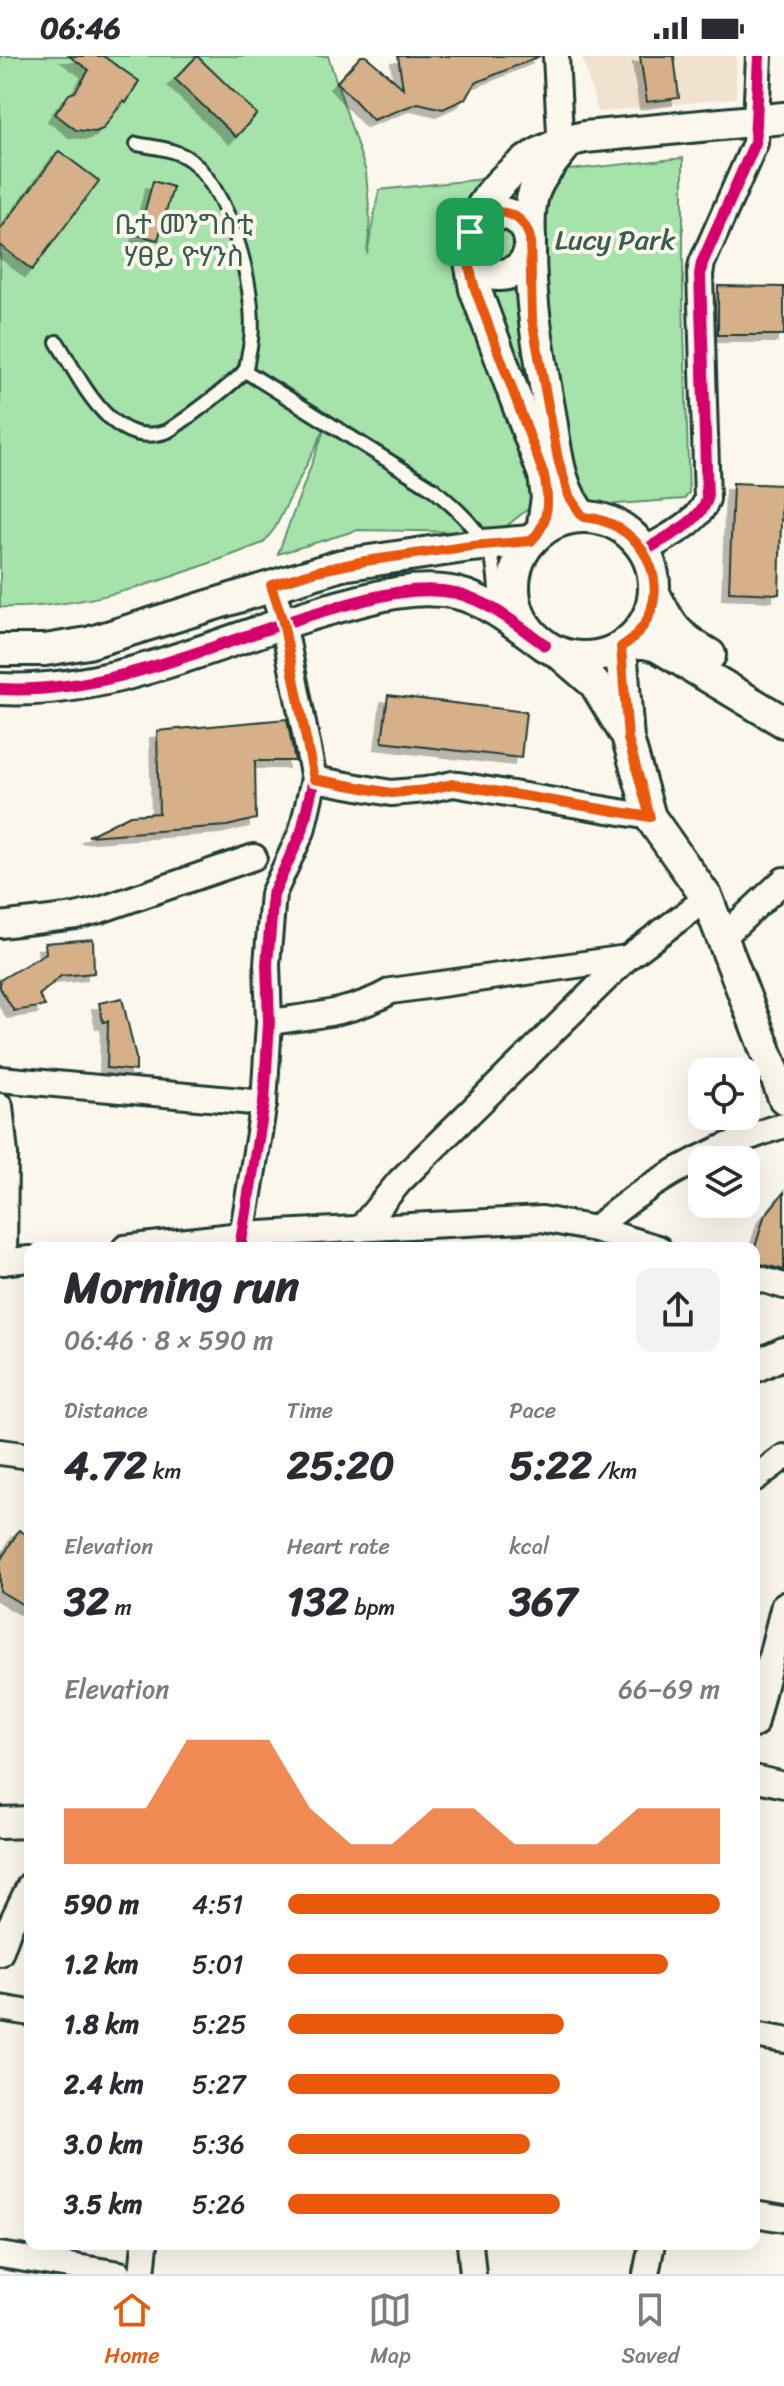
<!DOCTYPE html>
<html lang="en">
<head>
<meta charset="utf-8">
<style>
	:root { --surface:#fff; --page:#f2f2f3; --text:#2b2b33; --muted:#7c7c81; --line:#e1e1e2; --accent:#ea580c }
	body { margin:0; font-family:Sriracha,"Noto Sans Ethiopic",sans-serif; background:var(--page); color:var(--text); height:100vh; display:flex; flex-direction:column; font-size:30px; white-space:nowrap }
	* { box-sizing:border-box; margin:0 }
	p { font-size:26px; color:var(--muted) }
	.icon { flex:none; width:44px; height:44px; fill:none; stroke:currentColor; stroke-width:2; stroke-linecap:round; stroke-linejoin:round }
	.map { position:relative; flex:1; overflow:hidden }
	.panel { position:absolute; left:24px; top:1186px; width:736px; height:1008px; display:flex; flex-direction:column; background:var(--surface); border-radius:16px; box-shadow:0 8px 32px #0002 }
	.panel>* { flex:none }
	.tools { position:absolute; left:688px; top:1002px; display:grid; gap:16px }
	.tools a { display:grid; place-items:center; width:72px; height:72px; border-radius:16px; background:var(--surface); box-shadow:0 8px 32px #0002; font-size:40px }
	.pin { position:absolute; display:grid; place-items:center; width:68px; height:68px; color:#fff; margin:-34px; border-radius:16px; box-shadow:0 4px 12px #0006 }
	.round { display:grid; place-items:center; flex:none; width:84px; height:84px; border-radius:16px; background:var(--page) }
	.overview { display:flex; align-items:center; justify-content:space-between; height:136px; padding:0 40px }
	h1 { font-size:44px; font-weight:800; line-height:60px }
	.metrics { display:grid; grid-template-columns:repeat(3,1fr); gap:12px; height:136px; padding:8px 40px }
	.metrics div { display:grid; align-content:center }
	.metrics b { font-size:40px; font-weight:800 }
	.metrics small { font-size:22px; font-weight:400 }
	.metrics p { font-size:22px }
	.chart { height:224px; padding:16px 40px }
	.chart p { display:flex; justify-content:space-between }
	.chart svg { width:100%; height:144px; margin-top:8px; fill:var(--accent); opacity:.7 }
	ul { padding:0 40px; list-style:none; font-size:26px }
	li { display:grid; grid-template-columns:128px 96px 1fr; align-items:center; height:60px }
	li i { height:20px; border-radius:10px; background:var(--accent) }
	.status { display:flex; justify-content:space-between; align-items:center; height:56px; padding:0 40px; background:var(--surface); direction:ltr }
	.status svg { height:22px; fill:currentColor }
	.menu { display:flex; justify-content:space-around; align-items:center; height:112px; border-top:2px solid var(--line); background:var(--surface); font-size:22px; color:var(--muted) }
	.menu a { display:grid; justify-items:center; gap:4px }
	.menu .active { color:var(--accent) }
	.map>svg:first-child { display:block }
</style>
</head>
<body>
<div class="status"><b>06:46</b><svg viewBox="0 0 49 12"><path d="M0 12V9h3v3zM5 12V6h3v6zM10 12V3h3v9zM15 12V0h3v12zM26 1h20v11H26zM47 4h2v5h-2z"/></svg></div>
<div class="map">
<svg width="784" height="2218" viewBox="0 0 784 2218">
	<defs>
		<filter id="shadow"><feDropShadow dx="-7" dy="7" stdDeviation="0" flood-color="#0004"/></filter>
	</defs>
	<rect width="100%" height="100%" fill="#fbf7ec"/>
	<filter id="ink" filterUnits="userSpaceOnUse"><feTurbulence type="fractalNoise" baseFrequency=".0125" numOctaves="2"/><feDisplacementMap in="SourceGraphic" scale="16" xChannelSelector="R" yChannelSelector="G"/><feConvolveMatrix kernelMatrix="1 2 1 2 8 2 1 2 1" color-interpolation-filters="sRGB"/></filter>
	<g filter="url(#ink)">
		<polygon fill="#f0e2ce" points="582,0 736,0 736,42 598,56"/>
		<path fill="#a5e3ab" stroke="#629070" stroke-width="2" d="M 0,0 L 328,0 L 366,116 L 370,164 L 367,198 L 379,134 L 683,102 L 683,242 L 689,437 L 684,443 L 604,449 L 592,446 L 587,441 L 533,449 L 504,472 L 475,476 L 358,474 L 278,498 L 325,372 L 275,472 L 263,487 C 181,519 90,554 0,551 Z"/>
		<g fill="#d6b088" stroke="#1f3d34" stroke-width="2" filter="url(#shadow)">
			<polygon points="69,0 103,0 139,25 126,47 123,45 103,73 95,76 76,74 55,58 69,38 75,36 89,14"/>
			<polygon points="197,0 257,58 236,81 175,23"/>
			<polygon points="361,0 366,0 403,32 398,0 540,0 475,27 465,43 443,53 418,47 373,64 337,26"/>
			<polygon points="640,0 674,0 679,42 647,46"/>
			<polygon points="59,95 99,125 32,214 0,189 0,174"/>
			<polygon points="153,125 173,131 158,184 138,179"/>
			<polygon points="718,230 784,231 784,279 718,279"/>
			<polygon points="733,427 782,429 779,538 729,536"/>
			<polygon points="388,639 526,656 521,702 382,686"/>
			<polygon points="287,663 295,705 255,705 256,763 227,770 88,780 130,759 159,757 157,675"/>
			<polygon points="93,883 94,917 61,920 39,939 45,950 14,955 0,932 0,924 46,897 45,887"/>
			<polygon points="122,942 136,1002 136,1015 107,1012 108,965 103,966 99,947"/>
			<polygon points="784,1136 784,1214 754,1206 754,1195 764,1161"/>
			<polygon points="19,1474 30,1481 30,1553 0,1535 0,1505"/>
		</g>
		<g fill="none" stroke-linecap="round" stroke-linejoin="round">
			<defs>
				<g id="service">
					<path d="M 57,286 C 81,324 112,396 168,375 C 181,367 239,324 245,314 C 247,310 248,301 249,296 C 261,245 233,143 194,107 C 179,93 156,92 137,88"/>
					<path d="M 245,315 L 432,432 C 455,451 485,477 493,507 C 496,522 496,538 497,553"/>
				</g>
				<g id="minor">
					<polyline points="556,0 561,96"/>
					<path d="M 644,495 C 665,481 699,468 707,443 L 700,218 L 702,207 L 755,87 L 759,0"/>
					<polyline points="314,723 391,737 426,734 453,728 650,761"/>
					<polyline points="0,869 76,860 100,854 254,801"/>
					<polyline points="722,882 784,824"/>
					<path d="M 269,966 C 312,960 354,957 391,935 L 627,902"/>
					<polyline points="0,1023 264,1047"/>
					<polyline points="0,1050 5,1098 4,1206"/>
					<polyline points="360,1173 400,1125 627,902 707,842"/>
					<path d="M 595,1173 C 650,1123 714,1091 784,1069"/>
					<polyline points="125,1192 241,1179 542,1163 595,1173 658,1192"/>
					<polyline points="240,1192 264,1047 269,966 267,908 273,838 302,775 314,723 283,566 271,529"/>
					<polyline points="0,1206 30,1203"/>
					<polyline points="754,1221 784,1230"/>
					<polyline points="0,1396 30,1400"/>
					<polyline points="754,1423 784,1401"/>
					<polyline points="754,1669 784,1549"/>
					<polyline points="754,1722 784,1729"/>
					<polyline points="0,1897 9,1872 30,1829"/>
					<polyline points="0,1952 30,1957"/>
					<polyline points="754,1979 784,1984"/>
					<polyline points="754,2158 784,2163"/>
					<polyline points="470,2188 473,2218"/>
					<polyline points="0,2199 120,2218"/>
					<polyline points="142,2218 145,2188"/>
					<polyline points="646,2218 652,2188"/>
				</g>
				<g id="tertiary">
					<circle cx="499" cy="188" r="31"/>
					<path d="M 470,176 C 488,126 534,91 585,81 L 784,62"/>
					<path d="M 530,182 C 527,133 538,124 567,88"/>
					<path d="M 530,193 C 530,249 540,302 550,357 C 556,392 558,433 583,461"/>
					<polyline points="468,194 475,233 544,419 547,442 542,475"/>
					<circle cx="584" cy="531" r="70"/>
					<path d="M 654,537 C 672,573 676,579 710,599"/>
					<polyline points="627,587 645,587 657,590 784,666"/>
					<polyline points="621,591 628,683 650,761 707,842 784,1042"/>
					<polyline points="0,594 45,594 88,587 342,509 471,490 531,485"/>
					<polyline points="558,596 595,628 623,674"/>
					<path d="M 0,633 C 114,639 222,583 330,553 C 371,542 414,528 456,537 C 489,545 517,569 545,589"/>
					<polyline points="754,1311 784,1297"/>
					<polyline points="0,1767 30,1766"/>
				</g>
			</defs>
			<use href="#service" stroke="#1f3d34" stroke-width="18"/>
			<use href="#minor" stroke="#1f3d34" stroke-width="30"/>
			<use href="#tertiary" stroke="#1f3d34" stroke-width="36"/>
			<use href="#service" stroke="#fbf7ec" stroke-width="12"/>
			<use href="#minor" stroke="#fbf7ec" stroke-width="24"/>
			<use href="#tertiary" stroke="#fbf7ec" stroke-width="30"/>
			<defs>
				<g id="cycleway">
					<path d="M 644,495 C 665,481 699,468 707,443 L 700,218 L 702,207 L 755,87 L 759,0"/>
					<path d="M 0,633 C 114,639 222,583 330,553 C 371,542 414,528 456,537 C 489,545 517,569 545,589"/>
					<polyline points="240,1192 264,1047 269,966 267,908 273,838 302,775 314,723 283,566 271,529"/>
				</g>
			</defs>
			<use href="#cycleway" stroke="#fbf7ec" stroke-width="17"/>
			<use href="#cycleway" stroke="#d6006c" stroke-width="12"/>
		</g>
	</g>
	<g fill="none" stroke-linecap="round" stroke-linejoin="round" filter="url(#ink)">
		<defs>
			<path id="route" d="M 496,156 C 514,156 525,165 530,182 L 532,263 L 558,403 L 569,440 L 583,461 C 653,466 683,551 621,591 L 628,683 L 650,761 L 453,728 L 426,734 L 391,737 L 314,723 L 283,566 L 271,529 L 317,515 L 365,505 L 471,490 L 531,485 C 550,467 549,443 544,419 L 475,233 C 467,206 458,162 496,156 Z"/>
		</defs>
		<use href="#route" stroke="#fff" stroke-width="16"/>
		<use href="#route" stroke="#ea580c" stroke-width="10"/>
	</g>
	<g text-anchor="middle" dominant-baseline="central" stroke-width="8" stroke-linejoin="round" paint-order="stroke">
		<g font-size="28" fill="#3a5e4c" stroke="#fbf7ec">
			<text x="184" y="168">ቤተ መንግስቲ<tspan x="184" dy="32">ሃፀይ ዮሃንስ</tspan></text>
			<text x="615" y="183">Lucy Park</text>
		</g>
	</g>
</svg>
<div class="tools">
<a><svg class="icon" aria-label="locate" viewBox="0 0 24 24"><circle cx="12" cy="12" r="6"/><path d="M12 2v4M12 18v4M2 12h4M18 12h4"/></svg></a>
<a><svg class="icon" aria-label="layers" viewBox="0 0 24 24"><path d="M12 4l9 5-9 5-9-5zM3 14l9 5 9-5"/></svg></a>
</div>
<div class="pin" style="left:470px;top:176px;background:#1e9e55"><svg class="icon" aria-label="arrive" viewBox="0 0 24 24"><path d="M6 21V4h12l-3 4 3 4H6"/></svg></div>
<section class="panel">
<div class="overview"><div><h1>Morning run</h1><p>06:46 · 8 × 590 m</p></div><a class="round"><svg class="icon" aria-label="share" viewBox="0 0 24 24"><path d="M12 15V3M7 8l5-5 5 5M5 13v7h14v-7"/></svg></a></div>
<div class="metrics">
<div><p>Distance</p><b>4.72<small> km</small></b></div>
<div><p>Time</p><b>25:20</b></div>
<div><p>Pace</p><b>5:22<small> /km</small></b></div>
</div>
<div class="metrics">
<div><p>Elevation</p><b>32<small> m</small></b></div>
<div><p>Heart rate</p><b>132<small> bpm</small></b></div>
<div><p>kcal</p><b>367</b></div>
</div>
<div class="chart"><p><span>Elevation</span>66–69 m</p>
<svg viewBox="0 0 160 44" preserveAspectRatio="none"><path d="M0 44V27L10 27L20 27L30 6L40 6L50 6L60 27L70 38L80 38L90 27L100 27L110 38L120 38L130 38L140 27L150 27L160 27V44z"/></svg>
</div>
<ul>
<li><b>590 m</b>4:51<i style="width:100%"></i></li>
<li><b>1.2 km</b>5:01<i style="width:88%"></i></li>
<li><b>1.8 km</b>5:25<i style="width:64%"></i></li>
<li><b>2.4 km</b>5:27<i style="width:63%"></i></li>
<li><b>3.0 km</b>5:36<i style="width:56%"></i></li>
<li><b>3.5 km</b>5:26<i style="width:63%"></i></li>
</ul>
</section>
</div>
<nav class="menu">
<a class="active"><svg class="icon" aria-label="home" viewBox="0 0 24 24"><path d="M3 11l9-7 9 7M6 9v11h12V9"/></svg>Home</a>
<a><svg class="icon" aria-label="map" viewBox="0 0 24 24"><path d="M3 6l6-2 6 2 6-2v14l-6 2-6-2-6 2zM9 4v14M15 6v14"/></svg>Map</a>
<a><svg class="icon" aria-label="saved" viewBox="0 0 24 24"><path d="M7 4h10v16l-5-4-5 4z"/></svg>Saved</a>
</nav>
</body>
</html>
